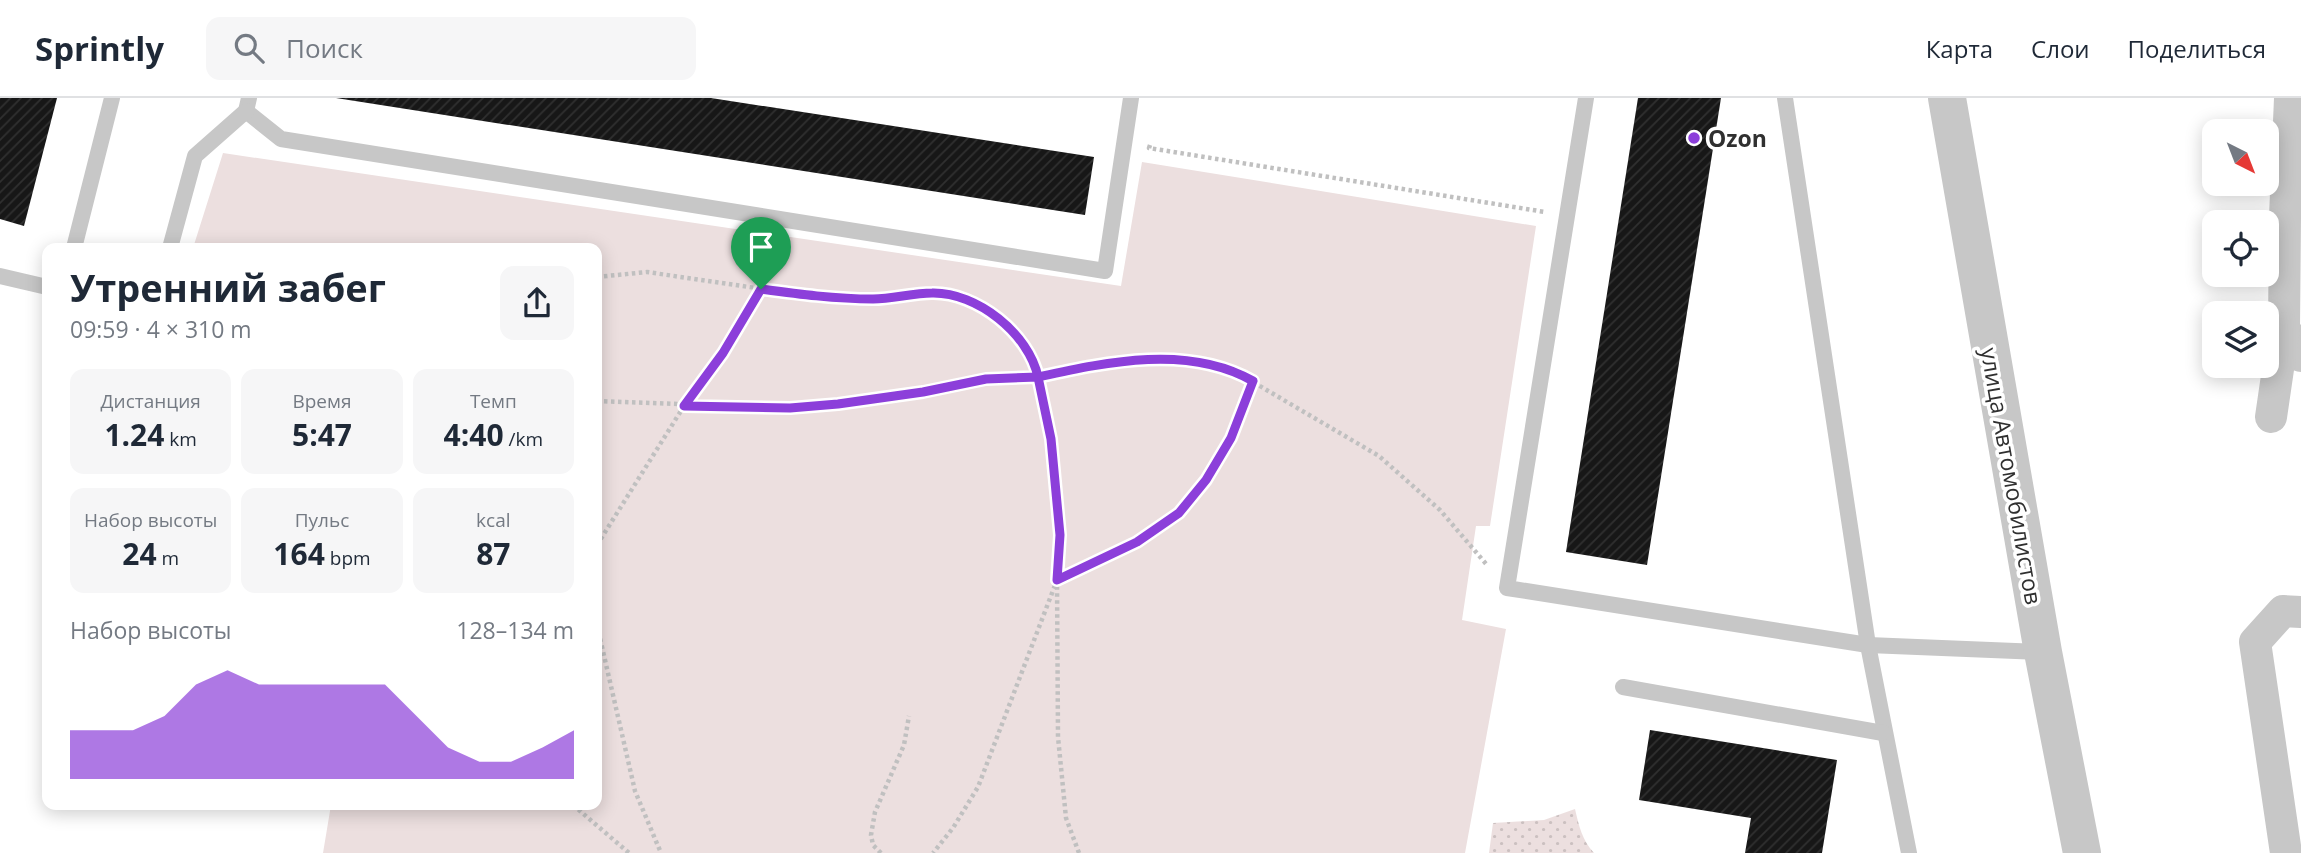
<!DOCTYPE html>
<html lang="ru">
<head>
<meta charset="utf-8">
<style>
	:root { --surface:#fff; --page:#f6f6f7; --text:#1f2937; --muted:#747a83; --line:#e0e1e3; --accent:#8c3fda }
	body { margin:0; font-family:"Open Sans",sans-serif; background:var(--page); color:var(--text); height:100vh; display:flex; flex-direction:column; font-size:26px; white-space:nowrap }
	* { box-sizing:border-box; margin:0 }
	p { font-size:23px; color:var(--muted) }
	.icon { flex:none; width:38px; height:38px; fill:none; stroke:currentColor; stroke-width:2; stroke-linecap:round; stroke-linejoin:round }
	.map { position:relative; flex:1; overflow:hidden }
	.panel { position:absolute; left:42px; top:145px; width:560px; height:567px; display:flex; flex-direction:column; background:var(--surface); border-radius:14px; box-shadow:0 4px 18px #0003 }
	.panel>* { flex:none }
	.needle { width:46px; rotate:138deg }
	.buttons { position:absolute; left:2202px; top:21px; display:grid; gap:14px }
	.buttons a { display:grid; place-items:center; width:77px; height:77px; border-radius:14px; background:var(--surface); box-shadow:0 4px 18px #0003; font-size:35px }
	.pin { position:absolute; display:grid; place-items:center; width:60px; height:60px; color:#fff; margin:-72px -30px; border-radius:50% 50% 50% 0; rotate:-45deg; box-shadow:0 0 7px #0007 }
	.pin .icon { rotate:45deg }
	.round { display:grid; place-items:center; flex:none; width:74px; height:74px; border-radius:14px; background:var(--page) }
	.summary { display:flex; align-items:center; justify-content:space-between; height:119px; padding:0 28px }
	h1 { font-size:38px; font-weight:700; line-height:52px }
	.metrics { display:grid; grid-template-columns:repeat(3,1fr); gap:10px; height:119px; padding:7px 28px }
	.metrics div { display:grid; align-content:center; border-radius:14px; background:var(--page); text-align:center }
	.metrics b { font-size:30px; font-weight:700 }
	.metrics small { font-size:19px; font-weight:400 }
	.metrics p { font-size:19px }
	.chart { height:196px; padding:14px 28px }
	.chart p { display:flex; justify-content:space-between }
	.chart svg { width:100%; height:126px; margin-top:7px; fill:var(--accent); opacity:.7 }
	header { display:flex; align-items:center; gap:42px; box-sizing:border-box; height:98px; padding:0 35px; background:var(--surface); border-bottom:2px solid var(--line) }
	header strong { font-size:33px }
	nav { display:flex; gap:38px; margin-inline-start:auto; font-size:24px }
	.search { width:490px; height:63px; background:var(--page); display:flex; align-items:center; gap:18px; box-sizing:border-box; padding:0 24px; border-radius:14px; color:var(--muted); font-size:26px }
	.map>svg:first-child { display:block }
</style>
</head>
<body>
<header>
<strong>Sprintly</strong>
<div class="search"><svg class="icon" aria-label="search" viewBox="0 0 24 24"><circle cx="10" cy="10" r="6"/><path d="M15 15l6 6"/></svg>Поиск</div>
<nav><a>Карта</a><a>Слои</a><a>Поделиться</a></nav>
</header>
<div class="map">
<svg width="2301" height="755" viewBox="0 0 2301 755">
	<defs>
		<pattern id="park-dots" width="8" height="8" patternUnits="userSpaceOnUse" patternTransform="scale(1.75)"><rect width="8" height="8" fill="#ecdfdf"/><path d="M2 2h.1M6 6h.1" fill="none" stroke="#cbc0c0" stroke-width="1.8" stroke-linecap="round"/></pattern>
		<pattern id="building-hatch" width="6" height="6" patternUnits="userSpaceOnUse" patternTransform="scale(1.75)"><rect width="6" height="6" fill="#171717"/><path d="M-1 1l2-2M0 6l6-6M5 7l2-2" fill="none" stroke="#303030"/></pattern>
	</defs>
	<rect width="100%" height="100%" fill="#fff"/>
	<polygon fill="#ecdfdf" points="223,55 1121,188 1142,64 1536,128 1490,428 1476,428 1462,522 1506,531 1465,755 323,755 331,707 597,707 597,150 193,150"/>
	<path fill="url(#park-dots)" d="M 1575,711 C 1579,728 1582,742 1594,755 L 1489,755 L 1493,725 L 1544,722 Z"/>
	<g fill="url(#building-hatch)">
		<polygon points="0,0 57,0 24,128 0,121"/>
		<polygon points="336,0 711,0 1094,59 1085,117"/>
		<polygon points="1638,0 1721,0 1647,467 1566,454"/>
		<polygon points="1650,632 1837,662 1822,755 1745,755 1751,720 1639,702"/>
	</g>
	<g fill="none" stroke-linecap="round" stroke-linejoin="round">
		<g stroke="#c0c0c0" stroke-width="4.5" stroke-dasharray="3.5 3.5" stroke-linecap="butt">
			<polyline points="1150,47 1149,50 1545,114"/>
			<polyline points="597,179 647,174 810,198 875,201 934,195 971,203 998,220 1021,241 1036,268 1051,341 1060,437 1057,482 978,689 953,730 933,755"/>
			<polyline points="597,303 790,310 838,306 923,294 986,281 1038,279 1100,265 1196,263 1236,274 1379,358 1440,412 1487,467"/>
			<polyline points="597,447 684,308 723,255 761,191"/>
			<polyline points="597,527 635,693 661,755"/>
			<polyline points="573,707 629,755"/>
			<polyline points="881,755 873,747 871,737 875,714 904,647 909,618"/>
			<polyline points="1079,755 1066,720 1058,639 1057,482 1137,444 1179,415 1206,382 1231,340 1253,283"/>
		</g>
		<g stroke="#c7c7c7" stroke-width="16">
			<polyline points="249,0 246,13 281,41 1105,173 1131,0"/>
			<polyline points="1586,0 1507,490 1868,547 2043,554"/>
			<polyline points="1785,0 1868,547 1909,755"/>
			<polyline points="74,150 112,0"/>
			<polyline points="170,150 195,58 246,13"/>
			<polyline points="0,178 47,189"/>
			<polyline points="1623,589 1883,635"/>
		</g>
		<g stroke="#c7c7c7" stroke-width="32">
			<polyline points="2290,0 2285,119 2284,230 2301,258"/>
			<polyline points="2271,319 2284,230"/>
			<polyline points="2286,755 2255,544 2283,513 2301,514"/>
		</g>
		<polyline stroke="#c7c7c7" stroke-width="38" points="1947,0 2043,554 2082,755"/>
	</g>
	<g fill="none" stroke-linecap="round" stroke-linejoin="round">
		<defs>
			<path id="route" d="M 761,191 C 798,196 835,201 873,201 C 893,201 912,195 932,195 C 977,194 1029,236 1038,279 C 1107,264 1188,246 1253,283 L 1231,340 L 1206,382 L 1179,415 L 1137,444 L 1057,482 L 1060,437 L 1051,341 L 1038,279 L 986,281 L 923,294 L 838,306 L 790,310 L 684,308 L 723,255 L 761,191"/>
		</defs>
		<use href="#route" stroke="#fff" stroke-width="14"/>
		<use href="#route" stroke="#8c3fda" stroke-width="9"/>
	</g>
	<circle fill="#8c3fda" stroke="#fff" stroke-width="2.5" cx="1694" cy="40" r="7"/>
	<g text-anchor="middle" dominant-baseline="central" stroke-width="7" stroke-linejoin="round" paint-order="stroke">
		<g font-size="23" font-weight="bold" fill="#303030" stroke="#fff" text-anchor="start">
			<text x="1708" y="40">Ozon</text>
		</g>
		<g font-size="23" fill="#303030" stroke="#fff">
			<text transform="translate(2012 378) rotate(80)">улица Автомобилистов</text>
		</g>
	</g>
</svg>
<div class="buttons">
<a><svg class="needle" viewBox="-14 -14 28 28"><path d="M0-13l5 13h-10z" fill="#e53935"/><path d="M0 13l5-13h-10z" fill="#747a83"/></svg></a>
<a><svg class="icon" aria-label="locate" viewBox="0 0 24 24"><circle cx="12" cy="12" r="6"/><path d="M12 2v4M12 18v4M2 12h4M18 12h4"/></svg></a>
<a><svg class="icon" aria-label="layers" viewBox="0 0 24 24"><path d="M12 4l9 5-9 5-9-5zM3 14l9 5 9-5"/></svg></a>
</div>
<div class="pin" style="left:761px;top:191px;background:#1e9e55"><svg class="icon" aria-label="arrive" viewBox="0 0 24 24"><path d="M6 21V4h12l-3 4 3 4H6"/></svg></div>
<section class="panel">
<div class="summary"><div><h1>Утренний забег</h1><p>09:59 · 4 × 310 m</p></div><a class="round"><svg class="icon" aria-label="share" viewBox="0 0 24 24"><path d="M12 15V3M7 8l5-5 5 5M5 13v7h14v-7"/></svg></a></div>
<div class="metrics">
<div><p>Дистанция</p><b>1.24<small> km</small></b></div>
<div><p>Время</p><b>5:47</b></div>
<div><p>Темп</p><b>4:40<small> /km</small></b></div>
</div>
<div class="metrics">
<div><p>Набор высоты</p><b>24<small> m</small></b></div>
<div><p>Пульс</p><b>164<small> bpm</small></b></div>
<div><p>kcal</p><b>87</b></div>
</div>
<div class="chart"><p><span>Набор высоты</span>128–134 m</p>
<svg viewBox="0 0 160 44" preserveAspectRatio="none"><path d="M0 44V27L10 27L20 27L30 22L40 11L50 6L60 11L70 11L80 11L90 11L100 11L110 22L120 33L130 38L140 38L150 33L160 27V44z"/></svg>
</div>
</section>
</div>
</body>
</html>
